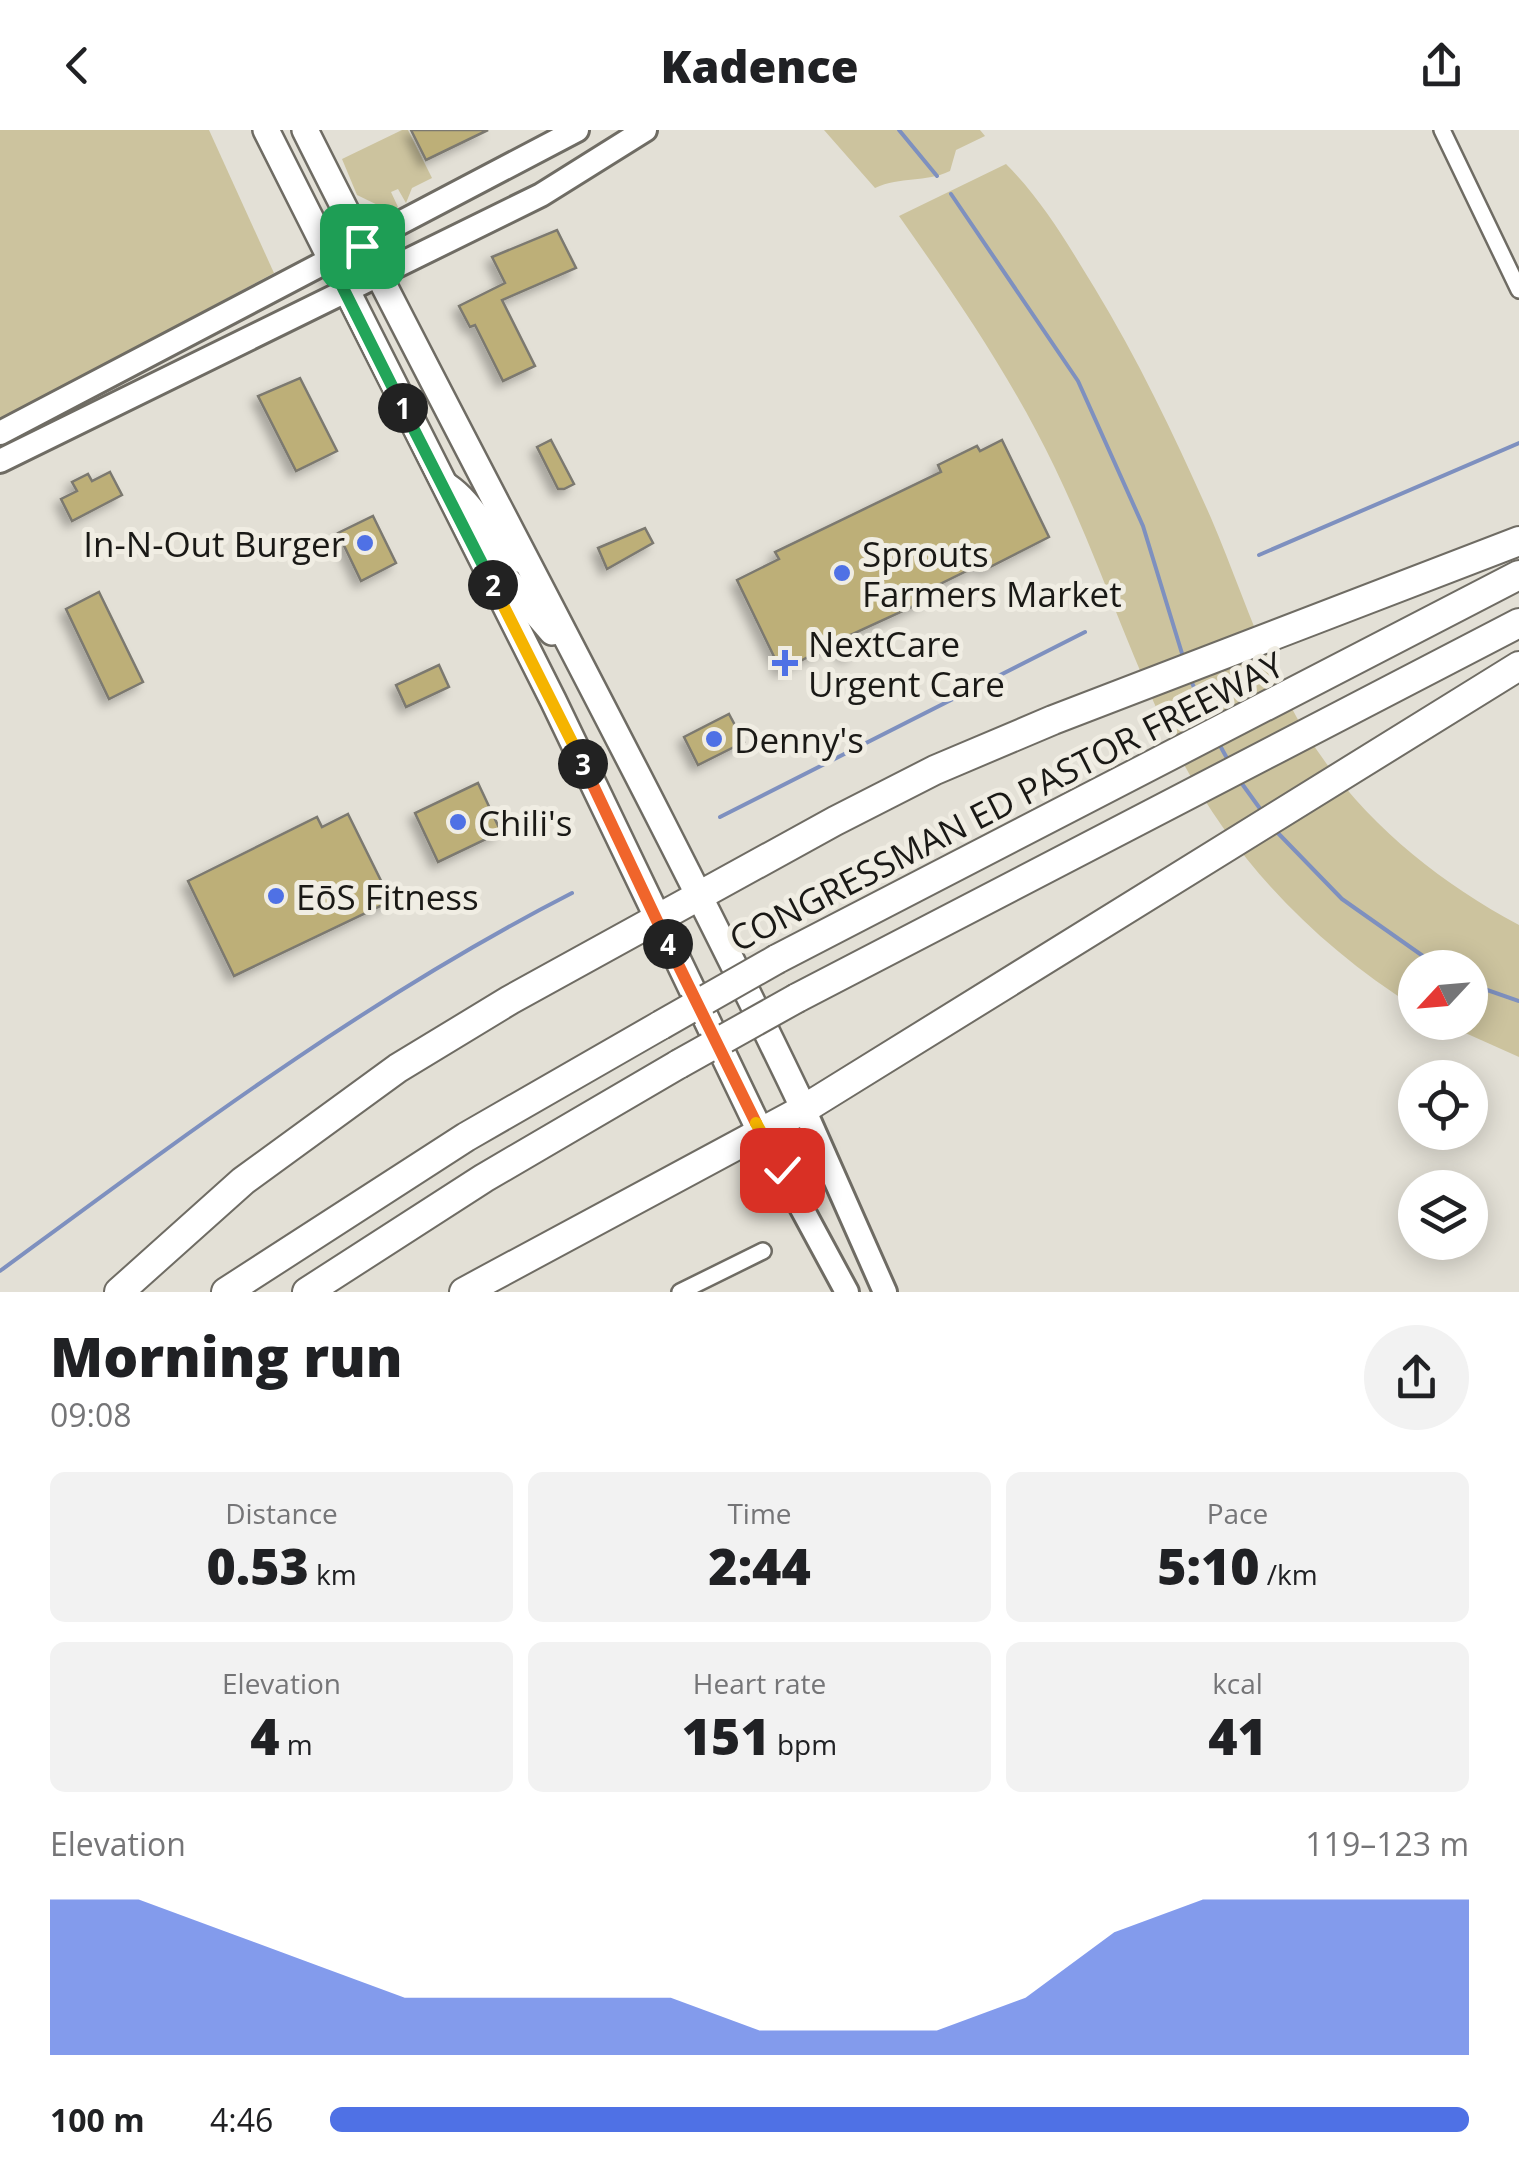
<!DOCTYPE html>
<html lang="en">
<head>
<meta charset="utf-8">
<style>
	:root { --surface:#fff; --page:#f2f2f2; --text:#202124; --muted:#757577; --accent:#4f71e5 }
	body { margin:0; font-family:"Open Sans",sans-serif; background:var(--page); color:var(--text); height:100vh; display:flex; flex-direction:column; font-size:38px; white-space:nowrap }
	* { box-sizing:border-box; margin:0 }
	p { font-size:32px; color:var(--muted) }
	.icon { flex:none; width:55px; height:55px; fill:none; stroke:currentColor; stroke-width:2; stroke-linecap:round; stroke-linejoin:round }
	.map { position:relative; height:1162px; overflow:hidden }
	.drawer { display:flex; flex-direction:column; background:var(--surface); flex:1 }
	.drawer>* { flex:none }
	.needle { width:65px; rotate:244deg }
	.fabs { position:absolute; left:1398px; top:820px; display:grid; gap:20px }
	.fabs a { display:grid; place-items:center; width:90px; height:90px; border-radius:50%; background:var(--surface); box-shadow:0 5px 25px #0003; font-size:50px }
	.pin { position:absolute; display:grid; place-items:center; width:85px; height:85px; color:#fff; margin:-42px; border-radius:20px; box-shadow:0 5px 15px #0006 }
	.km { position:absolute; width:50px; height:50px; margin:-25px; border-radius:50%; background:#222; color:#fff; font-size:28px; line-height:50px; text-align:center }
	.round { display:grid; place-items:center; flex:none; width:105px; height:105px; border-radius:52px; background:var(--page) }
	.headline { display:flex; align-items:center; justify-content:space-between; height:170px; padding:0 50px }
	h1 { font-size:55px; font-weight:800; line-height:75px }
	.metrics { display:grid; grid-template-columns:repeat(3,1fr); gap:15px; height:170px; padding:10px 50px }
	.metrics div { display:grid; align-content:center; border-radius:15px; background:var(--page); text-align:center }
	.metrics b { font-size:50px; font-weight:800 }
	.metrics small { font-size:28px; font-weight:400 }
	.metrics p { font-size:28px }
	.chart { height:280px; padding:20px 50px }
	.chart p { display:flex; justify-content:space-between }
	.chart svg { width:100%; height:180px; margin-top:10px; fill:var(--accent); opacity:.7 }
	ul { padding:0 50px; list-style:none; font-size:32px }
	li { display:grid; grid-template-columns:160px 120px 1fr; align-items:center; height:75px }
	li i { height:25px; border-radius:12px; background:var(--accent) }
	header { display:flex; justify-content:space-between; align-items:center; height:130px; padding:0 50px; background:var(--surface); font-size:45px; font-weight:800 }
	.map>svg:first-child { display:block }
</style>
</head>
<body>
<header><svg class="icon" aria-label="back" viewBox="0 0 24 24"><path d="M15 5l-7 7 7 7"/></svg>Kadence<svg class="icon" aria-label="share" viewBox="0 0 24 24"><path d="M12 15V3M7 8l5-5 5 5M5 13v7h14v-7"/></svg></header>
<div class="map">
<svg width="1519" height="1162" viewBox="0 0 1519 1162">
	<defs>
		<filter id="shadow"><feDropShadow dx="-6" dy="6" stdDeviation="5" flood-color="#0004"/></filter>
	</defs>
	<rect width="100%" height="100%" fill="#e3e0d6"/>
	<g fill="#ccc39e">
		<polygon points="0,0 209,0 274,143 0,290"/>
		<polygon points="402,0 408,0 432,48 412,58 406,73 398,59 391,62 398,77 390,81 357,65 342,29"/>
		<path d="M 824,0 L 980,0 L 985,6 L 956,20 L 950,41 C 925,53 901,46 875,58 Z"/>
		<path d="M 1006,34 C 1043,71 1067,113 1094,157 C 1139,231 1176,309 1211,388 C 1237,449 1257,512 1288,571 C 1338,670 1422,743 1519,795 L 1519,927 L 1443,893 L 1470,892 L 1470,838 L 1415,838 L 1415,877 C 1311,812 1225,721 1172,611 C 1128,522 1098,427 1055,338 C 1012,248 956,167 899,86 Z"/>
	</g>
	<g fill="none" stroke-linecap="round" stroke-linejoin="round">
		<g stroke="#7e90bf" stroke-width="4">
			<polyline points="899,0 937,46"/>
			<polyline points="951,64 1078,251 1143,396 1184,530"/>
			<polyline points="1259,425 1519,313"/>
			<polyline points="1190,548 1210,595"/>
			<polyline points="1218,612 1228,630"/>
			<polyline points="1240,651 1261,680"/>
			<polyline points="720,687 1085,502"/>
			<polyline points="1275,700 1342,769 1440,838"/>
			<polyline points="1470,854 1519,871"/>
			<path d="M 0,1141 C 185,1005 367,868 572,763"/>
		</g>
	</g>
	<g fill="#bdaf78" stroke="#7b7970" stroke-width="2.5" filter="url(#shadow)">
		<polygon points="411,0 488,0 426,30"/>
		<polygon points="557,100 576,138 502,170 535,236 503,251 475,195 470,197 459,176 505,153 492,127"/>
		<polygon points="300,248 337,321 296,341 258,266"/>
		<polygon points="551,310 574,354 564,359 558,359 537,317"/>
		<polygon points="1002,310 1049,407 984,440 981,434 928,460 929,469 848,506 856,522 845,527 837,512 781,541 737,450 779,429 775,422 941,342 938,335 977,316 980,321"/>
		<polygon points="110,342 122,365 72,391 61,369 77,361 72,352 88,344 92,351"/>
		<polygon points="373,386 396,433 361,451 338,403"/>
		<polygon points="645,398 653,413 607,439 598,418"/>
		<polygon points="99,462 143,552 109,569 66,479"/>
		<polygon points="439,535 449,557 406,577 396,555"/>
		<polygon points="729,584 744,612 698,635 684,607"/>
		<polygon points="478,653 501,702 438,732 415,683"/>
		<polygon points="348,684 391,771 234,846 188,751 317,687 322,697"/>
	</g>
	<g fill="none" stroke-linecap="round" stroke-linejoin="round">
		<defs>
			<g id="street">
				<polyline points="1442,0 1519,160"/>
				<polyline points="680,1162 763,1121"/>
			</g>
			<g id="secondary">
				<polyline points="0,303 577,0"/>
				<polyline points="0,331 541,65 645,0"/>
				<polyline points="804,979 885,1162"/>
				<polyline points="761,1003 847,1162"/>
			</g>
			<g id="primary">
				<polyline points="266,0 553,570 761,1003"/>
				<path d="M 305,0 C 469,328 646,649 804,979"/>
				<path d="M 447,356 C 479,378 488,416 524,431"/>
				<polyline points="494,434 552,502"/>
			</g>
			<g id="highway">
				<polyline points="777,829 1519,445"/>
				<polyline points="797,868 1519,493"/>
				<polyline points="119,1162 243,1051 398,938 510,870 835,691 935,640 1053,590 1519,411"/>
				<polyline points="226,1162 466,1007 661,895"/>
				<polyline points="307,1162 484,1048 679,934"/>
				<polyline points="464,1162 804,979 1519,536"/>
			</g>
		</defs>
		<use href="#street" stroke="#6f6c64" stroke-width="20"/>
		<use href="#secondary" stroke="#6f6c64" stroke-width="28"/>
		<use href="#primary" stroke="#6f6c64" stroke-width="30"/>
		<use href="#highway" stroke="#6f6c64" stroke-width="32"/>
		<use href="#street" stroke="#fff" stroke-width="15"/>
		<use href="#secondary" stroke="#fff" stroke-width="22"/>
		<use href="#primary" stroke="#fff" stroke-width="25"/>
		<use href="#highway" stroke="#fff" stroke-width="28"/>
		<defs>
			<g id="highway-bridge">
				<polyline points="661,895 777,829"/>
				<polyline points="679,934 797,868"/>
			</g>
		</defs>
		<use href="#highway-bridge" stroke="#6f6c64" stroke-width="32" stroke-linecap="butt"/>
		<use href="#highway-bridge" stroke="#fff" stroke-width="28"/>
	</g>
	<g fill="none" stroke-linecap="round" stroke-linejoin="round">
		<defs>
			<polyline id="split-1" points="362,116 330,132 403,278"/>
			<polyline id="split-2" points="403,278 493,455"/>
			<polyline id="split-3" points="493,455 583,634"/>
			<polyline id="split-4" points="583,634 668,814"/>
			<polyline id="split-5" points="668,814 756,993"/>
			<polyline id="split-6" points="756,993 782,1040"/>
		</defs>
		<use href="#split-1" stroke="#fff" stroke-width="20"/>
		<use href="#split-2" stroke="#fff" stroke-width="20"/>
		<use href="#split-3" stroke="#fff" stroke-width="20"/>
		<use href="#split-4" stroke="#fff" stroke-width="20"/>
		<use href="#split-5" stroke="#fff" stroke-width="20"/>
		<use href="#split-6" stroke="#fff" stroke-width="20"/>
		<use href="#split-1" stroke="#22a559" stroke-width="12"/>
		<use href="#split-2" stroke="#22a559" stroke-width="12"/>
		<use href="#split-3" stroke="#f5b400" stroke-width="12"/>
		<use href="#split-4" stroke="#f0652b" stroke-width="12"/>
		<use href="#split-5" stroke="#f0652b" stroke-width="12"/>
		<use href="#split-6" stroke="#f5b400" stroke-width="12"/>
	</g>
	<g fill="#4f71e5" stroke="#f0ede3" stroke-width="4">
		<circle cx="365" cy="413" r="10"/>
		<circle cx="842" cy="443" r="10"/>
		<path d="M780 518h10v10h10v10h-10v10h-10v-10h-10v-10h10z"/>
		<circle cx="714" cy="609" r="10"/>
		<circle cx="458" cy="692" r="10"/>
		<circle cx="276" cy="766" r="10"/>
	</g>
	<g text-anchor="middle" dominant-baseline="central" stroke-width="10" stroke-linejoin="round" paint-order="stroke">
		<g font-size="35" fill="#1a1916" stroke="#f0ede3" text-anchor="start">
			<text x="345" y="413" text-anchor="end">In-N-Out Burger</text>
			<text x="862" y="423">Sprouts<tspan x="862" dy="40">Farmers Market</tspan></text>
			<text x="808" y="513">NextCare<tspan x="808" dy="40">Urgent Care</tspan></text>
			<text x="734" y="609">Denny's</text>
			<text x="478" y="692">Chili's</text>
			<text x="296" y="766">EōS Fitness</text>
		</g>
		<g font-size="35" fill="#1a1916" stroke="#f0ede3">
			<text transform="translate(1006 671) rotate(-27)">CONGRESSMAN ED PASTOR FREEWAY</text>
		</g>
	</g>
</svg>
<div class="fabs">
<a><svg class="needle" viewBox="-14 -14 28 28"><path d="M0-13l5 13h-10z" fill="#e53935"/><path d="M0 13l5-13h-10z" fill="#757577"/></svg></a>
<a><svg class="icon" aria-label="locate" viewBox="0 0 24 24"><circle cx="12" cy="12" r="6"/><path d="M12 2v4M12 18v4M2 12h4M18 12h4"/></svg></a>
<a><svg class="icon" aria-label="layers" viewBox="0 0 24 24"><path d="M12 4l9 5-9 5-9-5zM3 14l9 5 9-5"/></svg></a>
</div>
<div class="pin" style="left:362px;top:116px;background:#1e9e55"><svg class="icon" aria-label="arrive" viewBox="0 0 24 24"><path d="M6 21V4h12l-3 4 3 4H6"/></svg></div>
<div class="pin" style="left:782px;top:1040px;background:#d93025"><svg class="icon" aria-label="check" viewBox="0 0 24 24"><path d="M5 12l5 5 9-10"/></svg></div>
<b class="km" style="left:403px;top:278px">1</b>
<b class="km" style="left:493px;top:455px">2</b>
<b class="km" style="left:583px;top:634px">3</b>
<b class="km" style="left:668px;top:814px">4</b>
</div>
<section class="drawer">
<div class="headline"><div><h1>Morning run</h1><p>09:08</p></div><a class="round"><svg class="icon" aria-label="share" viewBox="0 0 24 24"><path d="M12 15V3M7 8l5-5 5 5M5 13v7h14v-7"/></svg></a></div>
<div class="metrics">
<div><p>Distance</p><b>0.53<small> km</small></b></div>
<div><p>Time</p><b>2:44</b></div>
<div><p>Pace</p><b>5:10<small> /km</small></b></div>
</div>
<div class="metrics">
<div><p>Elevation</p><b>4<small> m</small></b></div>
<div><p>Heart rate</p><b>151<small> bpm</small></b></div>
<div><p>kcal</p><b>41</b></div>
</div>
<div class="chart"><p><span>Elevation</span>119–123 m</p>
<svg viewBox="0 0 160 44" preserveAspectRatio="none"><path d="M0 44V6L10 6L20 14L30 22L40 30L50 30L60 30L70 30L80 38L90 38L100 38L110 30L120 14L130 6L140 6L150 6L160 6V44z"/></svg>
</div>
<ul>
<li><b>100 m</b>4:46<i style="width:100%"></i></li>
</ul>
</section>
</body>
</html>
